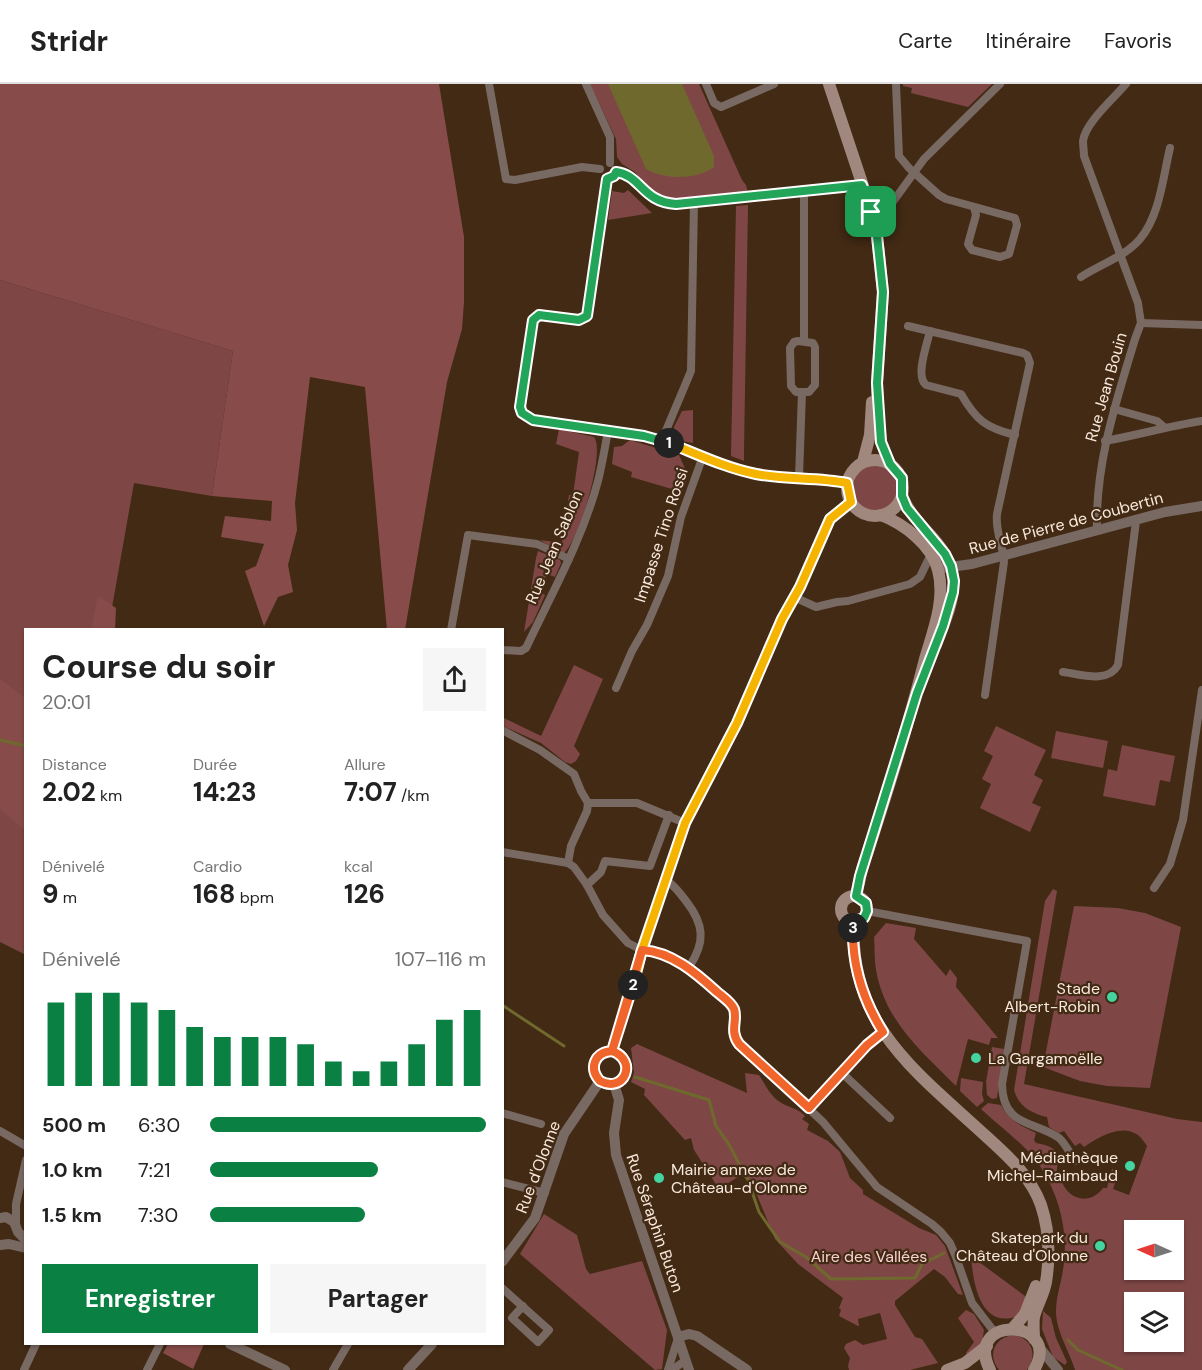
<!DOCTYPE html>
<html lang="fr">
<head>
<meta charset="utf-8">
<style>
	:root { --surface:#fff; --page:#f6f6f6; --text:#222; --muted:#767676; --line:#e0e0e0; --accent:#0b8043 }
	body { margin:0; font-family:"DM Sans",sans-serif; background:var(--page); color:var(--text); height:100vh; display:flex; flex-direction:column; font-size:22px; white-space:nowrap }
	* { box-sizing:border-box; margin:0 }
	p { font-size:20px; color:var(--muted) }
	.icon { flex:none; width:33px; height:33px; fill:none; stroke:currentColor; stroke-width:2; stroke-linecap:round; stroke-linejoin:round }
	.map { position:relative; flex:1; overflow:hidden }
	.details { position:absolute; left:24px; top:544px; width:480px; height:717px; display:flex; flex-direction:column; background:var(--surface); border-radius:0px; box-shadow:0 2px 4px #0004 }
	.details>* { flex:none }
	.needle { width:39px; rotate:273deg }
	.tools { position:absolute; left:1124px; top:1136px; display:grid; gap:12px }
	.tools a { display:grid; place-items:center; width:60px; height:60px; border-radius:0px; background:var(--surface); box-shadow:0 2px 4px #0004; font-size:30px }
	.pin { position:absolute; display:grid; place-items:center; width:51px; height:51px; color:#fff; margin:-26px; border-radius:12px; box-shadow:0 3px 9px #0006 }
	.km { position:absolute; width:30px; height:30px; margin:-15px; border-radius:50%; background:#222; color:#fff; font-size:16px; line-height:30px; text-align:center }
	.round { display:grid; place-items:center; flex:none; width:63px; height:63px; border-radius:0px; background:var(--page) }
	.overview { display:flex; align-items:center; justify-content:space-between; height:102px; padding:0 18px }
	h1 { font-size:33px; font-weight:700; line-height:45px }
	.stats { display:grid; grid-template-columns:repeat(3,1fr); gap:9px; height:102px; padding:6px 18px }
	.stats div { display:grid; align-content:center }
	.stats b { font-size:26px; font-weight:700 }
	.stats small { font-size:16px; font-weight:400 }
	.stats p { font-size:16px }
	.chart { height:168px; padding:12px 18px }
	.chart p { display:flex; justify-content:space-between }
	.chart svg { width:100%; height:108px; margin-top:6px; stroke:var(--accent); stroke-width:6 }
	.primary-button { display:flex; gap:12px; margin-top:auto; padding:12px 18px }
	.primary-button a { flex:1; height:69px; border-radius:0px; background:var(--accent); color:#fff; font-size:24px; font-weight:700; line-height:69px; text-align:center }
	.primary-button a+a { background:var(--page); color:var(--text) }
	ul { padding:0 18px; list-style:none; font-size:20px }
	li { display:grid; grid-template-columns:96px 72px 1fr; align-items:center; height:45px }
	li i { height:15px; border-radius:8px; background:var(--accent) }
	header { display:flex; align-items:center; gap:36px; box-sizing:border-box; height:84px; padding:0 30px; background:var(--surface); border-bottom:2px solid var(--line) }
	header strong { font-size:28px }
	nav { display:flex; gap:33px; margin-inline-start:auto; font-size:21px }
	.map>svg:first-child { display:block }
</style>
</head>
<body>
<header>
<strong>Stridr</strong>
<nav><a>Carte</a><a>Itinéraire</a><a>Favoris</a></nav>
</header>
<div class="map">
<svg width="1202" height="1286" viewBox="0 0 1202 1286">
	<rect width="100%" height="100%" fill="#422a14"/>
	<g fill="#7e4745" fill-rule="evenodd">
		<polygon points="590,0 699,0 742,96 746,101 748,109 666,116 652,109 635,88 622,80 617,73 616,55"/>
		<polygon points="903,0 992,0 968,23 911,9 912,4 903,2"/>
		<polygon points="628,106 652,129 608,136 612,107 624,109"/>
		<polygon points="748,121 744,367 744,377 731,372 736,122"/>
		<polygon points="0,196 233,267 212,412 134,399 108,546 26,546 26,866 24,870 0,858"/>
		<polygon points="693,326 693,359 682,357 675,350 674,343 682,327"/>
		<path d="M 559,345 L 594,353 C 606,368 578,459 563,470 L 540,456 L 562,459 L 569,411 L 573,411 L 579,368 L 556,360 Z"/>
		<polygon points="630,356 679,371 688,391 682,408 631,393 632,388 612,380 614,363 622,362"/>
		<circle cx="876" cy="404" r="23"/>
		<polygon points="538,467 560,476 561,479 555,493 547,490 539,507 545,511 533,538 524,548 536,474"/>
		<polygon points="574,581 603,595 574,662 580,670 576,677 571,680 565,678 541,659 503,642 502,633 541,652"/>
		<polygon points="996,642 1046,666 1034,691 1043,696 1032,719 1041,723 1030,748 980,724 991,700 982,695 993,672 984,667"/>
		<polygon points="1056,647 1108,657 1103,684 1051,674"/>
		<polygon points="1122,661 1175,672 1170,698 1160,696 1155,722 1103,712 1108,685 1117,687"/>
		<path d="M 1053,805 L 1057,807 L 1024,1000 L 1177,1035 L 1202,1038 L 1202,1286 L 1075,1286 C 1070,1268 1056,1248 1056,1227 C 1056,1213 1061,1199 1063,1186 C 1069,1149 1060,1113 1040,1082 C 1027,1062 999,1042 981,1025 L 988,1019 L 1001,1021 C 1009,1036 1020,1042 1036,1049 L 1034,1056 L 1036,1059 C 1063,1064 1058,1071 1056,1094 L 1061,1095 C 1067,1116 1090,1122 1103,1104 L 1107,1104 L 1112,1085 L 1119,1088 L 1113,1105 L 1129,1111 L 1147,1062 C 1145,1059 1141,1053 1138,1051 C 1120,1039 1098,1054 1084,1063 L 1080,1059 L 1075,1062 L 1064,1047 L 1059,1049 L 1049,1043 L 1047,1033 C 1031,1029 1019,1023 1014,1006 L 1045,817 ZM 1134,1146 L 1173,1146 L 1173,1185 L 1134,1185 ZM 1134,1218 L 1173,1218 L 1173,1257 L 1134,1257 Z"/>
		<polygon points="1074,822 1118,824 1145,829 1181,843 1150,1004 1107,1002 1080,997 1043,983"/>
		<path d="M 886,839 L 916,844 L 914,855 L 946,892 L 950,885 L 957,894 L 956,903 L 998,954 L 991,954 L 989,961 L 968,955 L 956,1002 C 921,967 885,937 876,886 C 874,875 875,864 874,853 Z"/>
		<path d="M 637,960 L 747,1009 L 745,989 L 759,991 C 765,1000 770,1012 780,1018 C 789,1024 796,1023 805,1032 L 802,1035 L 809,1040 L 807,1046 L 828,1057 L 840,1068 L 850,1094 L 863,1106 L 863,1110 L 919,1144 L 936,1151 L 945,1162 L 963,1211 L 958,1210 L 945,1193 L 934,1185 L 895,1217 L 895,1221 L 915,1253 L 922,1255 L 938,1279 L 910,1286 L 849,1286 L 848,1282 L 850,1274 L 844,1264 L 846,1260 L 855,1256 L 863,1261 L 887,1255 L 880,1229 L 858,1235 L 859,1242 L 858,1242 L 839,1232 L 841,1226 L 839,1224 L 843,1214 L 798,1180 L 775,1155 L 752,1099 L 741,1091 L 719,1105 L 694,1066 L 691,1054 L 685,1056 L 644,1011 L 645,1005 L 631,998 L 634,989 L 631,964 Z"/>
		<polygon points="992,963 1004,965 997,1014 992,1015 987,1011 986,998"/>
		<polygon points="961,994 983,998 982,1010 984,1017 977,1023 960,1007"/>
		<polygon points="544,1130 577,1151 586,1185 590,1190 642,1177 667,1246 662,1285 655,1286 520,1170"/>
		<path d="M 971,1172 L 1025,1212 L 1026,1215 L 1018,1232 C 980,1246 973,1199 971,1172 Z"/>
		<polygon points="966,1226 974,1230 984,1246 982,1259 969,1274 966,1269 974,1258 958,1234"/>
		<polygon points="1043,1227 1051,1234 1056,1254 1067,1278 1065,1281 1053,1273 1042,1245"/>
		<path d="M 1013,1251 C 1032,1254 1038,1271 1027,1286 L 999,1286 C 987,1271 994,1254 1013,1251 Z"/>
	</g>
	<g fill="#874c49">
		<polygon points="0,0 439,0 464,153 464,218 462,245 447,298 405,546 387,546 365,303 310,293 295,419 297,446 288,481 293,508 278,513 264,542 245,487 256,482 264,460 221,453 225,432 271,437 272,417 212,412 233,267 0,196"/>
		<polygon points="98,512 116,524 115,546 91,546"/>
		<polygon points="0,595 25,614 26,744 23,745 0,725"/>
		<polygon points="168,1260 204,1260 193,1285 163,1269"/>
	</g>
	<path fill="#6f692e" d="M 608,0 L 682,0 L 714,72 L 714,83 C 696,96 665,96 646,85 Z"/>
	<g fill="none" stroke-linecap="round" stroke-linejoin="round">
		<g stroke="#6f692e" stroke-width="3">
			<polyline points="0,656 26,662"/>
			<polyline points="502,921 564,962"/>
			<polyline points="635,993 709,1016 716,1042 728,1059 748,1096 759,1128 780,1158 806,1173 831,1195 915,1194 922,1180 944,1169"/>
			<polyline points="1068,1256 1078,1266 1122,1286"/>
		</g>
		<g stroke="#796963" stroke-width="8">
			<polyline points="489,0 506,95 515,96 582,83 600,85"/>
			<polyline points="586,0 610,53 610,79"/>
			<polyline points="706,0 714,19 721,23 774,0"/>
			<polyline points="896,0 899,72 909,84 939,111 946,115 1015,134 1017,141 1009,170 1000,173 972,166 968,160 976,131 974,123"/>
			<path d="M 616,88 C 641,90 642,118 676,120 L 863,101"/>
			<polyline points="607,95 587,232 579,236 539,231 533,236 520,323 522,329 533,336 662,356 743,387 758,391 830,396 847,399"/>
			<polyline points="871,128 887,123 892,119 924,75 1000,0"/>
			<path d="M 1081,193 C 1099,181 1126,172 1140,155 C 1160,131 1163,93 1170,64"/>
			<polyline points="1141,239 1202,241"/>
			<path d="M 908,242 L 1023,269 L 1027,271 L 1030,279 L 997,430 C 995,447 1003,461 1004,478 L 985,611"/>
			<path d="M 930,247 C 927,261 915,292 926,301 L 961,310 C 976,336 986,344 1015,351"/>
			<polygon points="798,257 813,259 815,263 815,301 809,308 796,308 791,302 790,264 794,258"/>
			<polyline points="804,257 804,108"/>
			<polyline points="1114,325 1157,337 1164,343"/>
			<polyline points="662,356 691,287 694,118"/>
			<path d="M 1105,357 C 1138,351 1169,342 1202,337"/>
			<polyline points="799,393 802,308"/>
			<path d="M 1097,447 C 1095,380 1116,318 1135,255 L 1141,239 L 1138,219 L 1084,72 C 1084,67 1083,62 1083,57 C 1085,39 1114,14 1126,0"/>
			<polyline points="794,513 816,523 837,518 848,517 910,500 920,493 931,470"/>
			<polyline points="451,546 468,451 537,460 569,475"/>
			<path d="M 502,566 L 521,567 L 526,564 C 552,509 582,456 598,397 C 602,381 605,363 608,347"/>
			<path d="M 1063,588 C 1080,590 1108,600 1118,581 L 1136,437"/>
			<polyline points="616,604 632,567 647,541 668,492 681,433 703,372"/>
			<polyline points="502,646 540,666 574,690 581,707 588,719 587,727 571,762 568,779"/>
			<polyline points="588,719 637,719 685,739"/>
			<polyline points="502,768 568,779 574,783 587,801 603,831 628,859 642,866 652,867 689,883 733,922 734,949 739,960 823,1038 877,1103 932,1140 941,1148 950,1159 956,1173 972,1219 996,1250"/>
			<path d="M 666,796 C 674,801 680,809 686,817 C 704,840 706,858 689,883"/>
			<polyline points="587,801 601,788 605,777 650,782 669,731"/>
			<polyline points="1154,804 1170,780 1183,736 1202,606"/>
			<path d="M 867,827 L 1027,857 L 1002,1000 C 1003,1044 1034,1036 1059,1054 C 1066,1060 1070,1070 1075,1077"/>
			<polyline points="842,989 890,1034"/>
			<polyline points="809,1024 867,961 883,948"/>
			<polyline points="502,1029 541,1040"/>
			<polyline points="0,1047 26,1062"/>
			<polyline points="502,1098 545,1109"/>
			<polyline points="16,1140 16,1120 26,1076"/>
			<polyline points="502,1204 549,1246 538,1258 512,1234 523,1222"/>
			<polyline points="24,1286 36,1260"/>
			<polyline points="147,1286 160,1260"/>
			<polyline points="333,1286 348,1260"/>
			<polyline points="668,1286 678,1254"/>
			<polyline points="672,1286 686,1276"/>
		</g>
		<g stroke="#796963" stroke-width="10">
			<polyline points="943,484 972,480 1165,428 1202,422"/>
			<polyline points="613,967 642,866 685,739 737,639 782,535 800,503 830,436 851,418"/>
			<circle cx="610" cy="984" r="17"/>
			<polyline points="614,1000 619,1016 614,1049 616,1071 689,1286"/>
			<polyline points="0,1134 6,1133 14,1138 18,1148 26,1156"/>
			<polyline points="0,1161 9,1160 26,1164"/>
			<polyline points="502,1178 535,1134 564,1050 600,997"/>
			<polyline points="678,1253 689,1250 697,1252 747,1286"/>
			<polyline points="230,1260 285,1286"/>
			<polyline points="1038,1262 1058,1286"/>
			<polyline points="408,1286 432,1260"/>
		</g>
		<g stroke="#a1887e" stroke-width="12">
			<polyline points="829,0 867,114 877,152 883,208 877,299 878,331 881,358 890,380"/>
			<circle cx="875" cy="404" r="28"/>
			<polyline points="863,378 870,351 872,318"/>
			<path d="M 902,412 C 909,429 920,440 932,453 C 967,491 952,518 936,561"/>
			<path d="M 856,812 L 862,785 C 885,716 907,646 925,575 C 933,547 946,516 938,486 C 932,461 904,440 881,431"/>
			<circle cx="854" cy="825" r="13"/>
			<path d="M 854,838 C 848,942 919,990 988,1054 C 1009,1073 1031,1093 1041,1121 C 1049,1145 1050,1173 1046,1198 C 1044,1210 1037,1221 1034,1233 C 1033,1240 1034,1248 1034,1255"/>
			<polyline points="1013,1244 1025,1230 1036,1202"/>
			<polyline points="947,1286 965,1279 987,1262"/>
			<path d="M 990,1286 C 962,1230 1064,1234 1034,1286"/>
		</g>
	</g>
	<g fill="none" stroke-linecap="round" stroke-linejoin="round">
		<defs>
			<path id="split-1" d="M 669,359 L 644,352 L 533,336 L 522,329 L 520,323 L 533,236 L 539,231 L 579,236 L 587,232 L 607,95 L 614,92 L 616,88 C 641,91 642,118 676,120 L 862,101 L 871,128"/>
			<path id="split-2" d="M 633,901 L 642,866 L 685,739 L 737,639 L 782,535 L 800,503 L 830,435 L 851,418 L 847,399 C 817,393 786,396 756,390 C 726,384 697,370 669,359"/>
			<path id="split-3" d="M 633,901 L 612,967 C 638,976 625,1010 600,997 C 588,984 595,968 612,967 L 642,866 C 672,868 696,889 717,908 C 723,913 731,918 734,925 C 738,937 729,946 739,960 L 809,1024 L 867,961 L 883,948 C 863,916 852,882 853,844"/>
			<polyline id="split-4" points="853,844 854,837 864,834 867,827 866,819 856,812 860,792 917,609 943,542 953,508 954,497 951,482 945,470 907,424 902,412 902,394 890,380 881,358 877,299 883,208 877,152 871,128"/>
		</defs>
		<use href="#split-1" stroke="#fff" stroke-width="12"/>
		<use href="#split-2" stroke="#fff" stroke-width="12"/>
		<use href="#split-3" stroke="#fff" stroke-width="12"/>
		<use href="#split-4" stroke="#fff" stroke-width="12"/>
		<use href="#split-1" stroke="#22a559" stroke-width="8"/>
		<use href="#split-2" stroke="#f5b400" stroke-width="8"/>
		<use href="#split-3" stroke="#f0652b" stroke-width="8"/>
		<use href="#split-4" stroke="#22a559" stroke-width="8"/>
	</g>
	<g fill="#43d4a0" stroke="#422a14" stroke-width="2">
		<circle cx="1112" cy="913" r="6"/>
		<circle cx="976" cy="974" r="6"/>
		<circle cx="1130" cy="1082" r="6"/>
		<circle cx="659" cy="1094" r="6"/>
		<circle cx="1100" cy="1162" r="6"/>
	</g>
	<g text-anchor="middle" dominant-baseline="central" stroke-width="4.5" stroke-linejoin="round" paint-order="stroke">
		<g font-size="16" fill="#f9e9dc" stroke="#422a14">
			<text transform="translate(1106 303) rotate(-74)">Rue Jean Bouin</text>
			<text transform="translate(1066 439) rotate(-15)">Rue de Pierre de Coubertin</text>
			<text transform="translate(661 451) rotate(-72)">Impasse Tino Rossi</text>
			<text transform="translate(554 463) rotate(-67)">Rue Jean Sablon</text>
			<text transform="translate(538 1083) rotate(-69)">Rue d'Olonne</text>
			<text transform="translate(655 1139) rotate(71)">Rue Séraphin Buton</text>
		</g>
		<g font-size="16" fill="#f9e9dc" stroke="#422a14" text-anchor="end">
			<text x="1100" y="904">Stade<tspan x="1100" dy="18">Albert-Robin</tspan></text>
			<text x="988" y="974" text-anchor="start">La Gargamoëlle</text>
			<text x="1118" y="1073">Médiathèque<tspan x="1118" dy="18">Michel-Raimbaud</tspan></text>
			<text x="671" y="1085" text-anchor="start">Mairie annexe de<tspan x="671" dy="18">Château-d'Olonne</tspan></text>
			<text x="1088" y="1153">Skatepark du<tspan x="1088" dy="18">Château d'Olonne</tspan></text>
		</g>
		<g font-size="16" fill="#f9d2cf" stroke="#422a14">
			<text x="869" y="1172">Aire des Vallées</text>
		</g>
	</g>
</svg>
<div class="tools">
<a><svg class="needle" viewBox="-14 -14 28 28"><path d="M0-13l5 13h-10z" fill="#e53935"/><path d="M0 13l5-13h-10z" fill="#767676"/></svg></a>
<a><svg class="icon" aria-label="layers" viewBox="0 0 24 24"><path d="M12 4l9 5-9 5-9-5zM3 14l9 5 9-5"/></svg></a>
</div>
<div class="pin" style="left:871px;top:128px;background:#1e9e55"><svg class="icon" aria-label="arrive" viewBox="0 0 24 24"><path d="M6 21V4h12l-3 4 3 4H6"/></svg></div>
<b class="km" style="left:669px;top:359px">1</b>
<b class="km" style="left:633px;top:901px">2</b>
<b class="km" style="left:853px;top:844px">3</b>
<section class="details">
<div class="overview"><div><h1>Course du soir</h1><p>20:01</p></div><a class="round"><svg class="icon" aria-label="share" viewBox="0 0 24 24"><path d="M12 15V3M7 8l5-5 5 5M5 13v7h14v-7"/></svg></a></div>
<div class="stats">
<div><p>Distance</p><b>2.02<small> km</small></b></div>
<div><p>Durée</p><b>14:23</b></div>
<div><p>Allure</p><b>7:07<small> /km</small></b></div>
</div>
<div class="stats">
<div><p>Dénivelé</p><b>9<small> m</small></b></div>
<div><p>Cardio</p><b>168<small> bpm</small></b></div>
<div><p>kcal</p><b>126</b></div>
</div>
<div class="chart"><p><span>Dénivelé</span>107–116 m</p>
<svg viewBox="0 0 160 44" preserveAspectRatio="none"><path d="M5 44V10M15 44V6M25 44V6M35 44V10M45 44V13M55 44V20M65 44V24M75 44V24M85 44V24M95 44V27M105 44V34M115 44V38M125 44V34M135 44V27M145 44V17M155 44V13"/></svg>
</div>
<ul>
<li><b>500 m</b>6:30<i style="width:100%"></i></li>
<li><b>1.0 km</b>7:21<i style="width:61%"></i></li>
<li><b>1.5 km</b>7:30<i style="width:56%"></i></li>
</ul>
<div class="primary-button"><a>Enregistrer</a><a>Partager</a></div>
</section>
</div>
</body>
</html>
